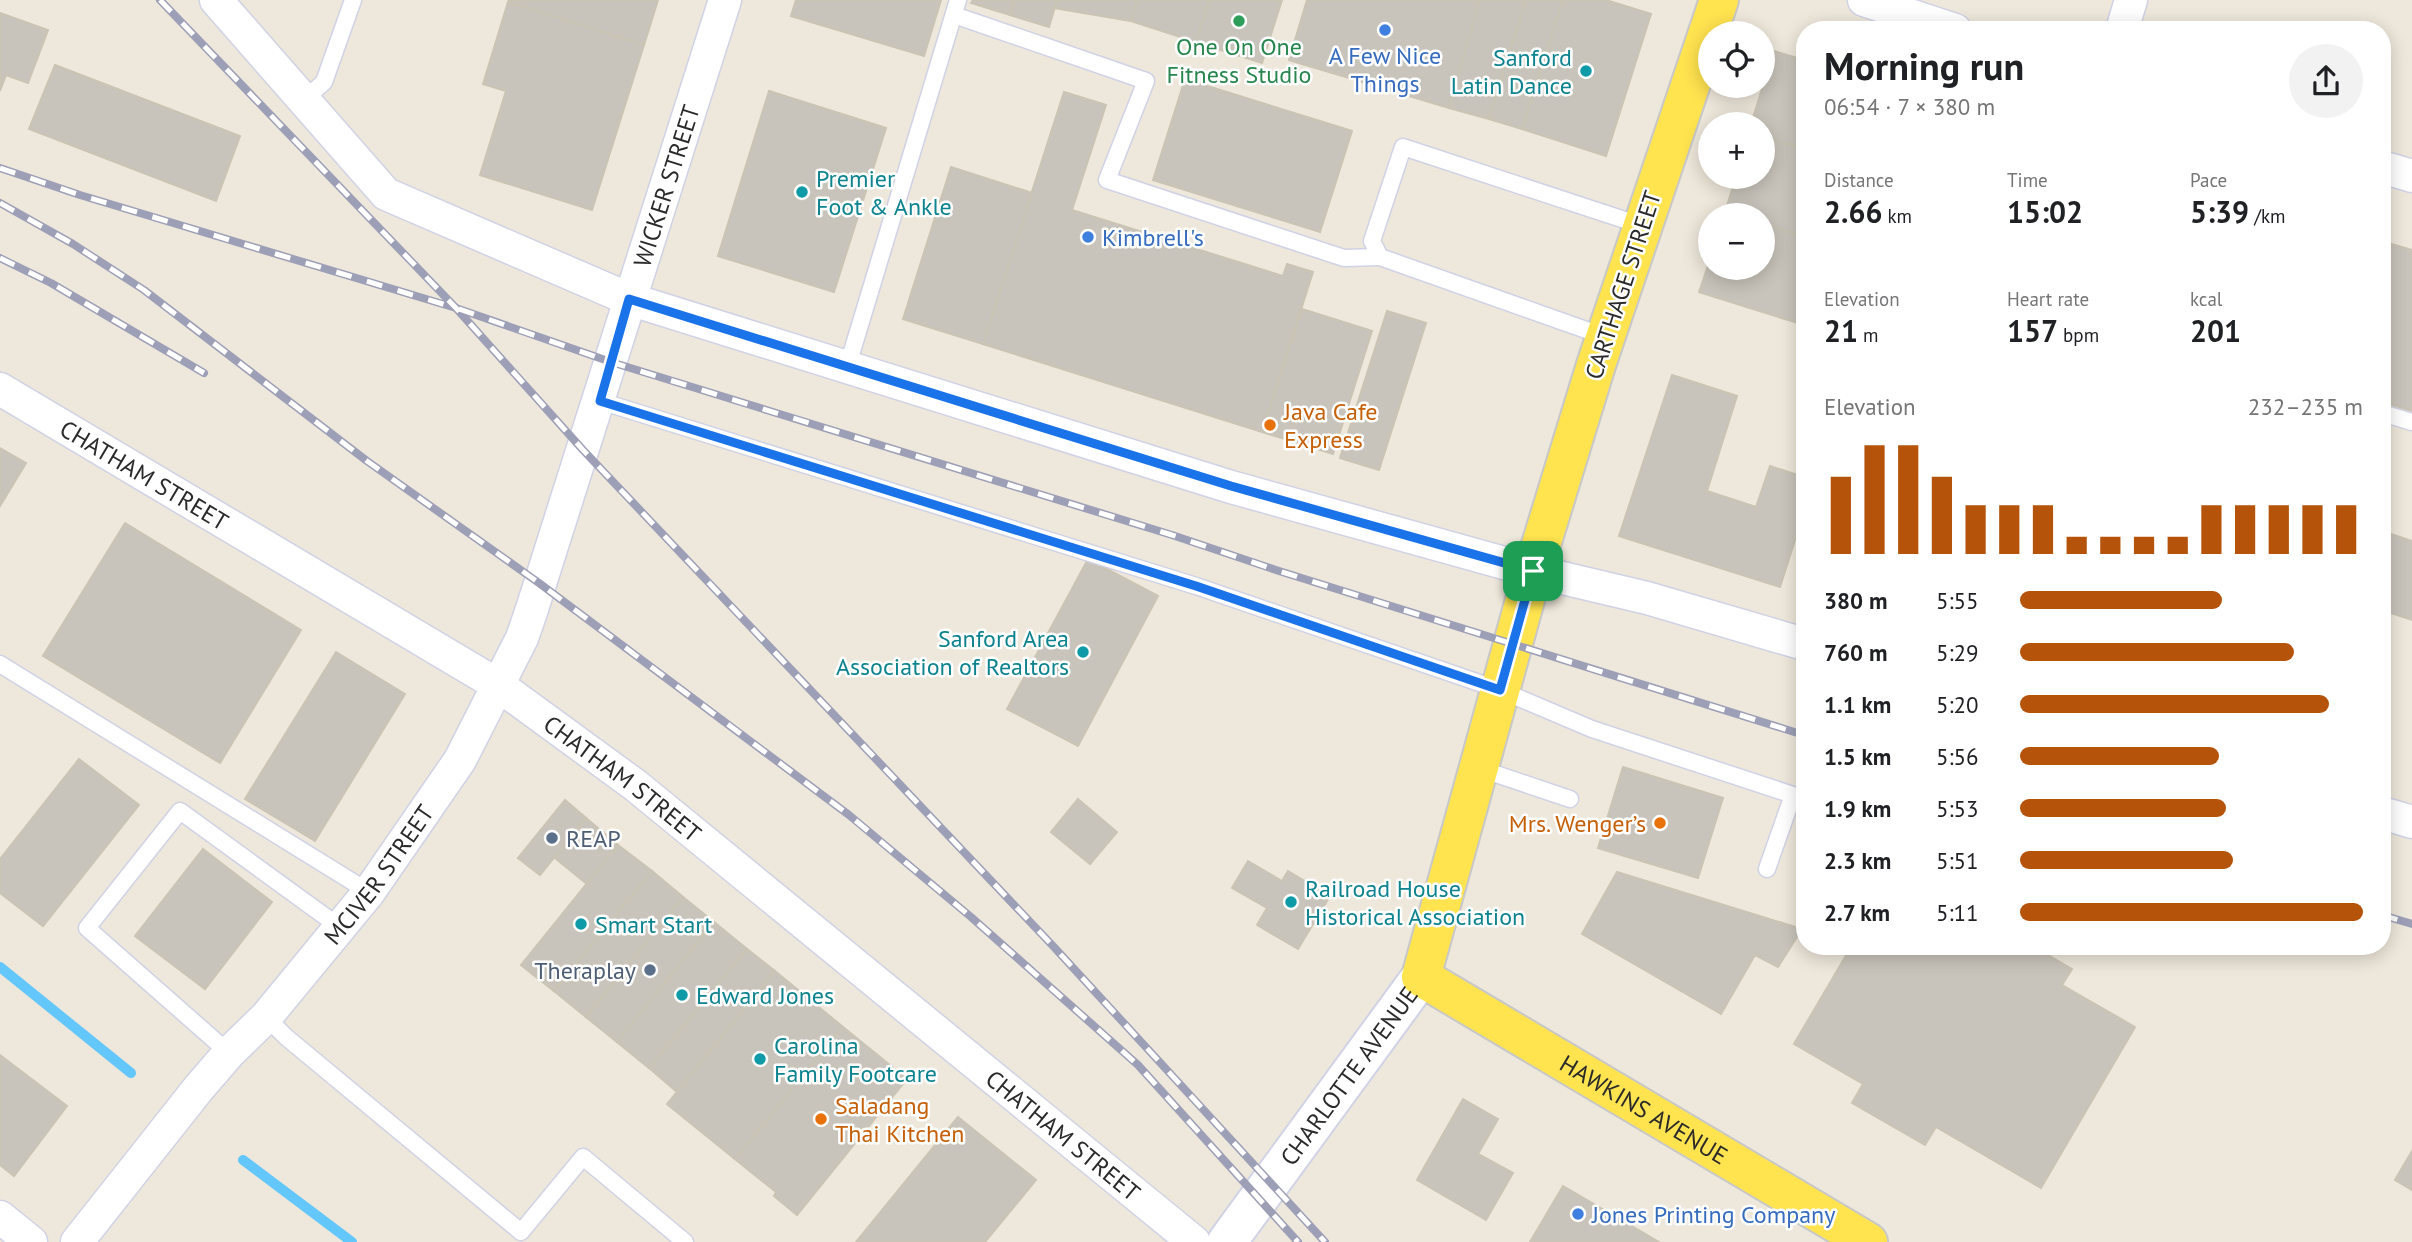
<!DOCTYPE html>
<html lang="en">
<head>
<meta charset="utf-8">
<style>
	:root { --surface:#fff; --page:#f2f2f2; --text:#202124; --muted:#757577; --accent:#b45309 }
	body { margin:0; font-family:"PT Sans",sans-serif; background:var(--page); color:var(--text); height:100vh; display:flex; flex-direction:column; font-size:26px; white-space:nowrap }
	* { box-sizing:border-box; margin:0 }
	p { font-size:23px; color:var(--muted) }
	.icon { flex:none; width:38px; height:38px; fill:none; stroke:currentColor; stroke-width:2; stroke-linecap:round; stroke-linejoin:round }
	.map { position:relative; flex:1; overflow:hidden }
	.details { position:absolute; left:1796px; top:21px; width:595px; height:934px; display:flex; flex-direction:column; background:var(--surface); border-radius:28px; box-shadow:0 4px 18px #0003 }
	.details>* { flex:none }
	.buttons { position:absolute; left:1698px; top:21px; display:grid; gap:14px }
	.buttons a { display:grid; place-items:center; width:77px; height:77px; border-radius:50%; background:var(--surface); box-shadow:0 4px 18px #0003; font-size:35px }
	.pin { position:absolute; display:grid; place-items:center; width:60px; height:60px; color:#fff; margin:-30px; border-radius:14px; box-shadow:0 4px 10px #0006 }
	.round { display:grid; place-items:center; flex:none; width:74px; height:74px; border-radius:37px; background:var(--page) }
	.overview { display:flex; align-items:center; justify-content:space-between; height:119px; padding:0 28px }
	h1 { font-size:38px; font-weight:700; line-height:52px }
	.figures { display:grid; grid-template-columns:repeat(3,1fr); gap:10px; height:119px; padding:7px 28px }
	.figures div { display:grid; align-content:center }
	.figures b { font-size:30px; font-weight:700 }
	.figures small { font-size:19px; font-weight:400 }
	.figures p { font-size:19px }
	.chart { height:196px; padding:14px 28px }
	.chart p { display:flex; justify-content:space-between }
	.chart svg { width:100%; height:126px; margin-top:7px; stroke:var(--accent); stroke-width:6 }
	ul { padding:0 28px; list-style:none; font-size:23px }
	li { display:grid; grid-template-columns:112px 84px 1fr; align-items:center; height:52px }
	li i { height:18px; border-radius:9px; background:var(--accent) }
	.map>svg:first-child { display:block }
</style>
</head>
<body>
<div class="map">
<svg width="2412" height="1242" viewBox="0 0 2412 1242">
	<rect width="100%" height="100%" fill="#eee7db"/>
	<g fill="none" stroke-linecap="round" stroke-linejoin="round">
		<g stroke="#63c7fb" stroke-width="10">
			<polyline points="0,967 131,1073"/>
			<polyline points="243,1160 352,1242"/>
		</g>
	</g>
	<g fill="#c9c4bb" stroke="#cac4b4" stroke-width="2">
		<polygon points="509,0 658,0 644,45 508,2"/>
		<polygon points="796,0 941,0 924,56 791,16"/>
		<polygon points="973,0 1014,0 1010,15 971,3"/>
		<polygon points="1014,0 1057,0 1049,27 1010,15"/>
		<polygon points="1057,0 1137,0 1131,21 1054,8"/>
		<polygon points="1137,0 1209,0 1196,42 1131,21"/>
		<polygon points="1209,0 1282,0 1262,63 1196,42"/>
		<polygon points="1307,0 1480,0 1449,108 1289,60"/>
		<polygon points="1480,0 1526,0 1489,119 1449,108"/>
		<polygon points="1526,0 1563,0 1522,129 1489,119"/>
		<polygon points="1563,0 1606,0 1651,14 1606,156 1522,129"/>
		<polygon points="508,2 644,45 592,210 480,175 506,91 483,84"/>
		<polygon points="0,13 48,30 28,83 6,75 0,91"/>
		<polygon points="1774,51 1804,60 1804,149 1762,136 1762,124 1751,124"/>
		<polygon points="55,65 240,136 216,201 29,129"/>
		<polygon points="1185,79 1352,131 1320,232 1153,180"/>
		<polygon points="769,91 886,128 834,292 718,256"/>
		<polygon points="1064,92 1106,105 1072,210 1283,276 1287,264 1313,272 1262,432 983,344"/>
		<polygon points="1762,136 1804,149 1804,237 1762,223 1762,215 1736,215 1725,212 1736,177 1762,177"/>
		<polygon points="951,167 1032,193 983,344 903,319"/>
		<polygon points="1762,223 1804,237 1804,325 1699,292 1710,260 1710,268 1762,268"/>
		<polygon points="2385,242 2412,250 2412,411 2382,402 2382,252"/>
		<polygon points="1302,309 1372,331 1333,454 1262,432"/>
		<polygon points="1387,311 1426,323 1379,470 1340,458"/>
		<polygon points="1672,375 1737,396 1707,491 1756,507 1770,466 1804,477 1804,512 1780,587 1619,536"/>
		<polygon points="0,448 26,463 0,506"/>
		<polygon points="125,523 301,630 220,763 43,656"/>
		<polygon points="2382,531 2412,541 2412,620 2382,610"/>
		<polygon points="1088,559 1158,596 1078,746 1007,709"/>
		<polygon points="336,652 405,694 315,841 245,799"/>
		<polygon points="79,759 139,805 43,926 0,893 0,859"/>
		<polygon points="1623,767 1723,798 1698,878 1598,848"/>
		<polygon points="1078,799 1117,832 1090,864 1051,832"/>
		<polygon points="565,800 586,818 540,875 518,858"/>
		<polygon points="586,818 618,845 587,884 555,858"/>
		<polygon points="618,845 652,871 554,991 521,965"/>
		<polygon points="203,849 272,902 205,989 135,936"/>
		<polygon points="1248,861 1282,881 1288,871 1330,896 1298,949 1257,925 1267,908 1232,888"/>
		<polygon points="652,871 683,897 586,1017 554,991"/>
		<polygon points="1617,872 1802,929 1778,967 1755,955 1721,1014 1582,934"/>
		<polygon points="683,897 714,922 617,1042 586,1017"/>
		<polygon points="714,922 747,949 649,1068 617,1042"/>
		<polygon points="1851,947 2034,947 2072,969 2062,985 2135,1027 2041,1188 1936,1127 1925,1145 1852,1103 1863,1084 1794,1044"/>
		<polygon points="747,949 775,971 677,1092 649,1068"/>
		<polygon points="775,971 843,1027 735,1159 667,1104"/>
		<polygon points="843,1027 907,1079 797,1215 774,1196 776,1192 735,1159"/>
		<polygon points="0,1055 67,1106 14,1176 0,1165"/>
		<polygon points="1463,1099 1498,1119 1478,1154 1513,1173 1486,1220 1417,1180"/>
		<polygon points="958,1117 1036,1180 985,1242 856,1242"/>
		<polygon points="2412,1151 2412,1190 2395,1180"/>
		<polygon points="1563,1186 1659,1242 1530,1242"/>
	</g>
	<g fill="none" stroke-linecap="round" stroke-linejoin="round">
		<defs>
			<g id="service">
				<polyline points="954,15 1146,81 1107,180 1344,258 1380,257"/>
				<polyline points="304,100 324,82 353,0"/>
				<polyline points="1606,337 1380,257 1372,241 1403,147 1643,226"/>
				<polyline points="847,368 958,0"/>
				<polyline points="600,401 1196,586 1500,690 1592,729 1793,795 1767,869"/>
				<polyline points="2382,413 2412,422"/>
				<polyline points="0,664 369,892"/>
				<polyline points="1478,768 1570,799"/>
				<polyline points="266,1017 286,1037 521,1232 583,1157 685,1242"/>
				<polyline points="229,1053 87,928 180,811 341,928"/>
			</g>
			<g id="minor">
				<polyline points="216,0 386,194 629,299 1231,487 1533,571 1647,598 1804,644"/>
				<polyline points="1864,0 1955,30"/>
				<polyline points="2122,30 2131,0"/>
				<polyline points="2382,167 2412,176"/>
				<path id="s1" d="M 0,389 L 498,685 L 635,785 L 1194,1242"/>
				<polyline points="2382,813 2412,822"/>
				<polyline points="0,1217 31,1242"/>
				<path id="s2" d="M 77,1242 L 198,1089 L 229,1053 L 266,1017 L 369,892 L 460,760 L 522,638 L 532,609 L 725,0"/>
			</g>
			<g id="tertiary">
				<path id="s3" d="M 1227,1242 L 1421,977"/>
			</g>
			<g id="primary">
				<path id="s4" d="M 1719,0 L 1596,365 L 1533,571 L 1421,977 L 1868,1242"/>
			</g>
		</defs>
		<use href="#service" stroke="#d0d2e5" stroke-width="19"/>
		<use href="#minor" stroke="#d0d2e5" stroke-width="35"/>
		<use href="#tertiary" stroke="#d0d2e5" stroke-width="42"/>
		<use href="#primary" stroke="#c8c8c8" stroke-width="42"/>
		<use href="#service" stroke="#fff" stroke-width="16"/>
		<use href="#minor" stroke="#fff" stroke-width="32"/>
		<use href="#tertiary" stroke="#fff" stroke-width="38"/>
		<use href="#primary" stroke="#ffe34f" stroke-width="38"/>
		<defs>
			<g id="rail">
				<polyline points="160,0 456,308 583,450 1053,946 1325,1242"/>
				<polyline points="0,168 80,195 456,308 611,362 1172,535 1279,571 1804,735"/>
				<polyline points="0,203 73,244 144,290 367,461 539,583 849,815 971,917 1138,1065 1298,1242"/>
				<polyline points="0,258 51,283 204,373"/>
				<polyline points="2382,915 2412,924"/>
			</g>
		</defs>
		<use href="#rail" stroke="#9d9fb7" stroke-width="8"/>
		<use href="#rail" stroke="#fff" stroke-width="5" stroke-dasharray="16" stroke-linecap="butt"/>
	</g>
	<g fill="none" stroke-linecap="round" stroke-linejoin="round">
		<defs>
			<polygon id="route" points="629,299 1231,486 1533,571 1500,690 1196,586 600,401"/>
		</defs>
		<use href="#route" stroke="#fff" stroke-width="14"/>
		<use href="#route" stroke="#1a73e8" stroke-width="9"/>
	</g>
	<circle fill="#2e9e5b" stroke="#fff" stroke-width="2.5" cx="1239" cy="21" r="7"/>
	<g fill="#3f7fe0" stroke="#fff" stroke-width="2.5">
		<circle cx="1385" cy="30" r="7"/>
		<circle cx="1088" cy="237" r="7"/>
		<circle cx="1578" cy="1214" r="7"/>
	</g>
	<g fill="#0f9aa8" stroke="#fff" stroke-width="2.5">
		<circle cx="1586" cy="71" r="7"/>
		<circle cx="802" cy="192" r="7"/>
		<circle cx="1083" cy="652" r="7"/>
		<circle cx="1291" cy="902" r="7"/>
		<circle cx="581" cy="924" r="7"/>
		<circle cx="682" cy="995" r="7"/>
		<circle cx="760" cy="1059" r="7"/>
	</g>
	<g fill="#e8710a" stroke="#fff" stroke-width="2.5">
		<circle cx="1270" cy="425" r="7"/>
		<circle cx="1660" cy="823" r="7"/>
		<circle cx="821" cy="1119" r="7"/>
	</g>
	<g fill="#5c6f8a" stroke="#fff" stroke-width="2.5">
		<circle cx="552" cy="838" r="7"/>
		<circle cx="650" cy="970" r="7"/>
	</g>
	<g text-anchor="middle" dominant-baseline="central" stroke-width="5" stroke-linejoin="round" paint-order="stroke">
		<g font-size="24" fill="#27864d" stroke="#fff">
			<text x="1239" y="46">One On One<tspan x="1239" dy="28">Fitness Studio</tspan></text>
		</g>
		<g font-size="24" fill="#366cbe" stroke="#fff" text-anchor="start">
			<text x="1385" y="55" text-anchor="middle">A Few Nice<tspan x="1385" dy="28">Things</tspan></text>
			<text x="1102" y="237">Kimbrell's</text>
			<text x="1592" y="1214">Jones Printing Company</text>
		</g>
		<g font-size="24" fill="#0d838f" stroke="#fff" text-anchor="start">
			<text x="1572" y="57" text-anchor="end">Sanford<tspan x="1572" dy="28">Latin Dance</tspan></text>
			<text x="816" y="178">Premier<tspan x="816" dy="28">Foot &amp; Ankle</tspan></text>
			<text x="1069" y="638" text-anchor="end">Sanford Area<tspan x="1069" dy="28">Association of Realtors</tspan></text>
			<text x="1305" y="888">Railroad House<tspan x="1305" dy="28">Historical Association</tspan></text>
			<text x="595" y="924">Smart Start</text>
			<text x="696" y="995">Edward Jones</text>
			<text x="774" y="1045">Carolina<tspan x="774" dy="28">Family Footcare</tspan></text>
		</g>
		<g font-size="24" fill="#2a2a2a" stroke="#fff">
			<text stroke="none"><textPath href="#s2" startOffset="1228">WICKER STREET</textPath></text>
			<text transform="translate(1623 285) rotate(-72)">CARTHAGE STREET</text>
			<text stroke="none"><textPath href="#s1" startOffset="168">CHATHAM STREET</textPath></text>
			<text stroke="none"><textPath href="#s1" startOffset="735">CHATHAM STREET</textPath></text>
			<text stroke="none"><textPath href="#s2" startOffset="476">MCIVER STREET</textPath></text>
			<text stroke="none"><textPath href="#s3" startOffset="206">CHARLOTTE AVENUE</textPath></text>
			<text stroke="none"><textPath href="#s4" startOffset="1281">HAWKINS AVENUE</textPath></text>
			<text stroke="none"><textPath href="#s1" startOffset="1302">CHATHAM STREET</textPath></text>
		</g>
		<g font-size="24" fill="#c56008" stroke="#fff" text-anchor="start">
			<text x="1284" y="411">Java Cafe<tspan x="1284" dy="28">Express</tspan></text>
			<text x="1646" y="823" text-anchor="end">Mrs. Wenger’s</text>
			<text x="835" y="1105">Saladang<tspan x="835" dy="28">Thai Kitchen</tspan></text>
		</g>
		<g font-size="24" fill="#4e5e75" stroke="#fff" text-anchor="start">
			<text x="566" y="838">REAP</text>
			<text x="636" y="970" text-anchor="end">Theraplay</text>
		</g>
	</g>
</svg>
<div class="buttons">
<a><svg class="icon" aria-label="locate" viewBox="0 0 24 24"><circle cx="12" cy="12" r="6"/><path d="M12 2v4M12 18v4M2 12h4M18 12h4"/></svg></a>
<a>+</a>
<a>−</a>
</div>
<div class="pin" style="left:1533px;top:571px;background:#1e9e55"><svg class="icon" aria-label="arrive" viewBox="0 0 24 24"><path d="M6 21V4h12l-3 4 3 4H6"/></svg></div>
<section class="details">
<div class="overview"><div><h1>Morning run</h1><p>06:54 · 7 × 380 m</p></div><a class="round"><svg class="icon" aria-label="share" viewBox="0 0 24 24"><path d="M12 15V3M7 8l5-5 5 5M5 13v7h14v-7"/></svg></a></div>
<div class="figures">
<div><p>Distance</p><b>2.66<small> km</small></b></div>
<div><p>Time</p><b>15:02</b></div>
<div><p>Pace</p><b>5:39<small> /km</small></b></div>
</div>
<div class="figures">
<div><p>Elevation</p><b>21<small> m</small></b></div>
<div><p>Heart rate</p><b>157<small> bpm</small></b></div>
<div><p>kcal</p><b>201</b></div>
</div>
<div class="chart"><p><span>Elevation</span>232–235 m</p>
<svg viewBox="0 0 160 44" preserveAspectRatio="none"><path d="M5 44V17M15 44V6M25 44V6M35 44V17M45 44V27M55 44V27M65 44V27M75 44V38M85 44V38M95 44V38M105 44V38M115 44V27M125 44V27M135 44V27M145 44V27M155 44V27"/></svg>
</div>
<ul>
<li><b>380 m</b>5:55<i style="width:59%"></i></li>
<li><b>760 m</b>5:29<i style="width:80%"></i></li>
<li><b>1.1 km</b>5:20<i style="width:90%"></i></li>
<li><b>1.5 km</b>5:56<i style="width:58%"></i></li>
<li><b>1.9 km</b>5:53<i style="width:60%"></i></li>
<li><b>2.3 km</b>5:51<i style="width:62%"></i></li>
<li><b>2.7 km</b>5:11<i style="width:100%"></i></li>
</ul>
</section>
</div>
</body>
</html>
